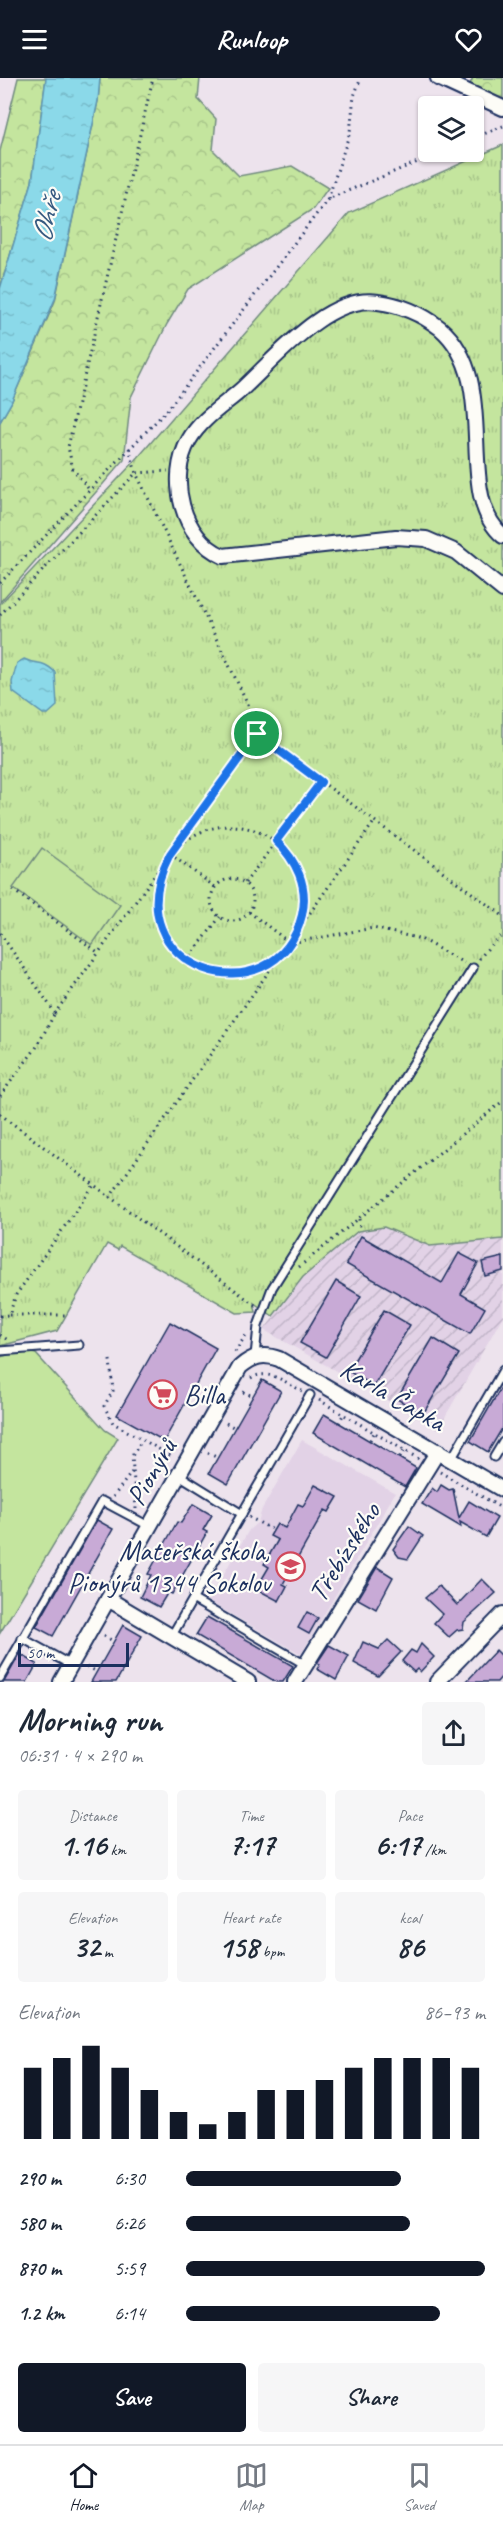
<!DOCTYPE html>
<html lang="en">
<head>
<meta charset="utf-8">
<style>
	:root { --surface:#fff; --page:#f6f6f7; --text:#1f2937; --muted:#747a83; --line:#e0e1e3; --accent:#111827 }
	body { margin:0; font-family:Caveat,sans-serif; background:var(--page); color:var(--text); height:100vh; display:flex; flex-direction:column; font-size:22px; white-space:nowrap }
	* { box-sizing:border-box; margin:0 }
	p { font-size:20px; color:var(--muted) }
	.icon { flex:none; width:33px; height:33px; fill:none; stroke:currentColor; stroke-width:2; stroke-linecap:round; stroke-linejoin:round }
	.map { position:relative; height:1604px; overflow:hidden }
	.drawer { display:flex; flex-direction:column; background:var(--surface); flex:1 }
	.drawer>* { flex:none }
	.tools { position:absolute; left:418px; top:18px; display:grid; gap:12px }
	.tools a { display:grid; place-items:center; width:66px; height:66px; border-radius:6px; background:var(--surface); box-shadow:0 2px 4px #0004; font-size:30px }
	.scale { position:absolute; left:18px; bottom:15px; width:111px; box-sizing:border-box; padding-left:6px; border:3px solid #1b2f5e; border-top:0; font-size:16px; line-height:21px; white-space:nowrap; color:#1b2f5e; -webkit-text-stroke:4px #fdfcf7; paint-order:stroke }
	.pin { position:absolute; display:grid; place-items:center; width:51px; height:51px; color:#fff; margin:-26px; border:3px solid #fff; border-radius:50%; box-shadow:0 2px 6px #0007 }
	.round { display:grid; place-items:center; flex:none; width:63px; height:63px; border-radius:6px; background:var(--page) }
	.summary { display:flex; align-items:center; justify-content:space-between; height:102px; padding:0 18px }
	h1 { font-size:33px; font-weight:700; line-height:45px }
	.metrics { display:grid; grid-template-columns:repeat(3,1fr); gap:9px; height:102px; padding:6px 18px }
	.metrics div { display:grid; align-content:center; border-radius:6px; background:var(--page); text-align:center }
	.metrics b { font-size:30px; font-weight:700 }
	.metrics small { font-size:16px; font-weight:400 }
	.metrics p { font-size:16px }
	.chart { height:168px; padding:12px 18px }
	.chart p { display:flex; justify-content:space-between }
	.chart svg { width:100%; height:108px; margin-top:6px; stroke:var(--accent); stroke-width:6 }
	.action { display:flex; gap:12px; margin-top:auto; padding:12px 18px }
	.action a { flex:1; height:69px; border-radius:6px; background:var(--accent); color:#fff; font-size:24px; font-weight:700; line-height:69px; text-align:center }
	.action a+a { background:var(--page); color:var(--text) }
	ul { padding:0 18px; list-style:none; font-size:20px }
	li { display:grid; grid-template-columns:96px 72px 1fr; align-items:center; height:45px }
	li i { height:15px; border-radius:8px; background:var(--accent) }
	header { display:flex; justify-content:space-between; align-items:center; height:78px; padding:0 18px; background:var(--accent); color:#fff; font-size:27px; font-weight:700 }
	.tabs { display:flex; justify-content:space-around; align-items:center; height:84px; border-top:2px solid var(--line); background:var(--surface); font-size:16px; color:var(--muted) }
	.tabs a { display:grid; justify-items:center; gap:3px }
	.tabs .active { color:var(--accent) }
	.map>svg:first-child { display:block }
</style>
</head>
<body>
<header><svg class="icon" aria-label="menu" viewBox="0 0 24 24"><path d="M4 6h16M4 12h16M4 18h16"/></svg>Runloop<svg class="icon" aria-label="heart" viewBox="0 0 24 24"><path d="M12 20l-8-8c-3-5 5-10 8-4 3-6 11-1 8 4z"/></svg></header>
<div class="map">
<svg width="503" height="1604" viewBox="0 0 503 1604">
	<defs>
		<pattern id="industrial-furrows" width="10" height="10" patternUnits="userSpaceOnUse" patternTransform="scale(1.5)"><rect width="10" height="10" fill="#e2d2e6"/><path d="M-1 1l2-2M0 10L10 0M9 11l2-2" fill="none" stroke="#c1b5c8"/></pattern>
		<pattern id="grass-tufts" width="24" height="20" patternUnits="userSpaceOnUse" patternTransform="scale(1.5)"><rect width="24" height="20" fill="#c4e59e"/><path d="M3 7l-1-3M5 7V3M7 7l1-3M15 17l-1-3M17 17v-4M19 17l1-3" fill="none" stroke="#a8c58a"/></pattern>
		<pattern id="forest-crowns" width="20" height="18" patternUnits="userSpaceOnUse" patternTransform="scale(1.5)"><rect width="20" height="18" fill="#c4e59e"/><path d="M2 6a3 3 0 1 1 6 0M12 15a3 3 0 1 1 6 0" fill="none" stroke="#a8c58a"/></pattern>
		<pattern id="water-ripples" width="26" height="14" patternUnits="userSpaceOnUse" patternTransform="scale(1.5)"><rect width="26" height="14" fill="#8bd9e9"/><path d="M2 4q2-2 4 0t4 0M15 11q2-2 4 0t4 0" fill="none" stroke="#77bbca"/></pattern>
	</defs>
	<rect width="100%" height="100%" fill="#ede3ed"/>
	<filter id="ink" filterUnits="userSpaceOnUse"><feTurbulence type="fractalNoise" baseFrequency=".0167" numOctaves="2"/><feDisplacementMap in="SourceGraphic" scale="12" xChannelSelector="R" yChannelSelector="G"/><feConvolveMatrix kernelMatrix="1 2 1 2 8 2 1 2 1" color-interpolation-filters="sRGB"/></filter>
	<g filter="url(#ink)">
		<polygon fill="#e2d2e6" points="302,1362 395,1415 301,1576 208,1523 249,1452 258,1444 262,1431"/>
		<polygon fill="url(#industrial-furrows)" points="384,1149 431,1168 503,1161 503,1238 438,1351 264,1252 303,1199 359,1153"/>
		<polygon fill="url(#grass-tufts)" stroke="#708a7e" stroke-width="1.5" points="503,67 503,1161 430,1168 384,1149 358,1153 303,1199 273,1238 254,1225 256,1234 237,1235 120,1168 118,1172 107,1166 57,1253 0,1268 0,526 135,383 349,135"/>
		<g fill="url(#forest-crowns)" stroke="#708a7e" stroke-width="1.5">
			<polygon points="18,0 46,0 32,104 0,211 0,73"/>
			<polygon points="100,0 200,0 198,21 216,41 213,72 239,98 292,88 328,110 313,131 188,211 167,246 131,319 124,382 0,524 0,344 11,325 55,223 98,23"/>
			<polygon points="473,0 503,0 503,22 470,6"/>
		</g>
		<g fill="#c4e59e" stroke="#708a7e" stroke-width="1.5">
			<polygon points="42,770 120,827 92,867 13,810"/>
			<polygon points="24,1273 36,1276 105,1352 118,1360 0,1555 0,1279"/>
		</g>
		<g fill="url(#water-ripples)" stroke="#5e95b1" stroke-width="1.5">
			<polygon points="46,0 100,0 98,23 55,221 11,325 0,344 0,211 32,104"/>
			<path d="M 24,581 C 38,588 41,581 55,594 L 57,628 L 48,636 L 43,636 L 13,614 L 12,604 L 17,585 Z"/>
		</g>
		<g fill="#c8aad6" stroke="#1b2f5e" stroke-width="1.5">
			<polygon points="361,1158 442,1205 459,1175 478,1185 461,1216 485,1230 470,1256 346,1186"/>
			<polygon points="503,1179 503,1193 485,1198 482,1184"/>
			<polygon points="336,1203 361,1218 326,1279 300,1265"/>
			<polygon points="384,1232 410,1247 374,1308 348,1293"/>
			<polygon points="170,1244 216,1270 164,1363 117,1337"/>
			<polygon points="433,1260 459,1276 423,1336 397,1321"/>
			<polygon points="262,1302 281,1313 228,1406 209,1395"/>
			<polygon points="503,1306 503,1349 488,1374 470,1363"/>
			<polygon points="324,1336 416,1390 405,1409 313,1355"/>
			<polygon points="315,1407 338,1419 329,1434 325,1432 283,1506 287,1508 279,1523 256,1511 269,1489 264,1486 278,1462 270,1458 277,1446 285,1450 298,1426 303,1428"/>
			<polygon points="441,1407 449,1412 453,1411 459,1440 469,1423 497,1440 486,1459 460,1444 461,1449 422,1426 432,1410 437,1414"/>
			<polygon points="193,1426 212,1437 203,1452 207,1454 172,1516 168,1514 159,1529 140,1519 151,1497 148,1496 177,1444 181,1445"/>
			<polygon points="97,1442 113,1451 53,1558 36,1549"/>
			<polygon points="409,1448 423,1458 408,1481 399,1479 393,1471"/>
			<polygon points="377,1489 393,1499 376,1531 358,1521"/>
			<polygon points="482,1501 496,1515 464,1544 463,1551 457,1552 449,1559 434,1545 442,1536 425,1520 439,1508 457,1527"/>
			<polygon points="307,1534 318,1540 309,1556 298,1550"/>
			<polygon points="207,1539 293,1588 283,1604 276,1604 196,1557"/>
			<polygon points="123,1547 142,1558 116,1604 91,1604"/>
			<polygon points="388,1562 401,1574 378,1598 354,1585 363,1564 379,1571"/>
			<polygon points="421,1566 434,1579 420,1594 417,1591 414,1594 402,1583 411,1572 416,1575"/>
			<polygon points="329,1567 349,1578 336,1602 317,1591 320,1586 317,1585"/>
			<polygon points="496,1572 503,1579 503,1597 497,1604 466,1604"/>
			<polygon points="20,1576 37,1586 27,1604 4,1604"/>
		</g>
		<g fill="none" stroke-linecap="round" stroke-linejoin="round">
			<defs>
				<g id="lane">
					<polyline points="0,1273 79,1267"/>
					<polyline points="255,1278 258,1248 272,1210 473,890"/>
					<polyline points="494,1379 503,1364"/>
					<polyline points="452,1380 503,1292"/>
					<polyline points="179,1397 242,1436"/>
					<polyline points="194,1522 304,1586"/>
					<polyline points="171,1559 310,1317"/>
					<polyline points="22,1560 71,1587"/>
					<polyline points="0,1600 102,1423 149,1448"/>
				</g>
				<g id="street">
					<polyline points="438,0 503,30"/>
					<path d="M 503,458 C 452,415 503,304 440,250 C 422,236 401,227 378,224 C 328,216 275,281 241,312 C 224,327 201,341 189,362 C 167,400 182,461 223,478 L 396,459 L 426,461 L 456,474 L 503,512"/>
					<polyline points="108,1521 248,1604"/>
					<path d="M 61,1604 L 240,1289 C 253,1278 263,1275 279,1281 L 503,1412"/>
					<polyline points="295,1604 438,1373"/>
					<polyline points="437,1604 503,1536"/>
				</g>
			</defs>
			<use href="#lane" stroke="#1b2f5e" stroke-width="11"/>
			<use href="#street" stroke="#1b2f5e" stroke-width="18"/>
			<g stroke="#1b2f5e" stroke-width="3" stroke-dasharray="1.5 4.5" stroke-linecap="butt">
				<polyline points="474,60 503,48"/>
				<polyline points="328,121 350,54 354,18 361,0"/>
				<polyline points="129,370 136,395 260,651 257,656"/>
				<polyline points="88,410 73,391 68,369 153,0"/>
				<polyline points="0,505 168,331 328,121 442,74"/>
				<polyline points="0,537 136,395 168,393"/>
				<circle cx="230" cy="822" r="74"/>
				<polyline points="170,776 215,809"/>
				<circle cx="232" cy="822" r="21"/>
				<polyline points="245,805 321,704"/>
				<polyline points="13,812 99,875"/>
				<polyline points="249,834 290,865 373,850 421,861 464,885"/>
				<polyline points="0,855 55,935 257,656 503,838"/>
				<polyline points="479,881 493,864 503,857"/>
				<polyline points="187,883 220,839"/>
				<polyline points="0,1018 36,970 55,935"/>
				<polyline points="0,1036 110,1119"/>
				<polyline points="359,1141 360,1150"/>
				<polyline points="299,1189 503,1023"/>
				<polyline points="255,1227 110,1119 374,744"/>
				<polyline points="9,1237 66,1237"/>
				<polyline points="0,1238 9,1237 16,1217 94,1107"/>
				<polyline points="0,1257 8,1262"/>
				<polyline points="235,1274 246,1257"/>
				<polyline points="110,1282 113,1313 104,1328 113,1345 173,1379"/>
				<path d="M 251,1300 C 269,1290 286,1305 302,1313"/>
				<polyline points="243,1314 253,1318"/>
				<polyline points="319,1322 419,1381"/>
				<polyline points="226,1345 235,1350"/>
				<polyline points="339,1345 343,1337"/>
				<polyline points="370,1362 374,1355"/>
				<polyline points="208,1375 218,1380"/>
				<polyline points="400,1380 404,1373"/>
				<polyline points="440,1394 503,1431"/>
				<polyline points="113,1419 132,1394"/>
				<polyline points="136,1431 132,1378 142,1362"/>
				<polyline points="249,1439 273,1452"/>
				<polyline points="104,1558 113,1563"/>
				<polyline points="87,1589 96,1593"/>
			</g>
			<use href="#lane" stroke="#fdfcf7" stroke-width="7"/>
			<use href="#street" stroke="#fdfcf7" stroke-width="14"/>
		</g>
	</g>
	<g fill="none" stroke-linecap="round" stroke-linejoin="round" filter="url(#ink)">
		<defs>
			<path id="route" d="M 257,656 L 321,704 L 276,763 C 296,782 309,808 302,837 C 276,944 109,893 170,776 Z"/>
		</defs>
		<use href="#route" stroke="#fff" stroke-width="12"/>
		<use href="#route" stroke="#1a73e8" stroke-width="8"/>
	</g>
	<defs>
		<symbol id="supermarket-ring" viewBox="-11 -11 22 22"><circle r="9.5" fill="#fdfcf7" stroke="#d1495b" stroke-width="1.5"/><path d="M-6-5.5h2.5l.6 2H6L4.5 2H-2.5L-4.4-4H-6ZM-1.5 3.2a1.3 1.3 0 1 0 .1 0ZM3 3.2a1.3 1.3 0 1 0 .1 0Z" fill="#d1495b"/></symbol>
		<symbol id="school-ring" viewBox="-11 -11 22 22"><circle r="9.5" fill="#fdfcf7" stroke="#d1495b" stroke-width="1.5"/><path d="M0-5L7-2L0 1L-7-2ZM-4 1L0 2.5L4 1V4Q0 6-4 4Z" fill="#d1495b"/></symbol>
	</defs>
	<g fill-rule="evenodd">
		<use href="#supermarket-ring" x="146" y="1300" width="33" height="33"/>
		<use href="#school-ring" x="274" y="1472" width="33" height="33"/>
	</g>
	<g text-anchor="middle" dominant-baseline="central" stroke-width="4.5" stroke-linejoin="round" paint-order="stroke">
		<g font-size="28" fill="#1b2f5e" stroke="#fdfcf7" text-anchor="start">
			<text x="184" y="1316">Billa</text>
			<text x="270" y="1472" text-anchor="end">Mateřská škola,<tspan x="270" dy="32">Pionýrů 1344 Sokolov</tspan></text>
		</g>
		<g font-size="28" fill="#1b2f5e" stroke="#fdfcf7">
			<text transform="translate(393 1317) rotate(30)">Karla Čapka</text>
			<text transform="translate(151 1394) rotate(-60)">Pionýrů</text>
			<text transform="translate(344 1474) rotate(-58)">Třebízského</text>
		</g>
		<g font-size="30" font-style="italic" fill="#375a81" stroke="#fdfcf7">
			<text transform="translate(46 139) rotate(-77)">Ohře</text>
		</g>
	</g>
</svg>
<div class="tools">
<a><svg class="icon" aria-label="layers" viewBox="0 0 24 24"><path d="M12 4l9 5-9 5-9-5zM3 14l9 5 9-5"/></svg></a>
</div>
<div class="scale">50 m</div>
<div class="pin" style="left:257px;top:656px;background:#1e9e55"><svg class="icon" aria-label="arrive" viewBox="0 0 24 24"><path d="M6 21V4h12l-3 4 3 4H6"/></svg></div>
</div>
<section class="drawer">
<div class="summary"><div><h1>Morning run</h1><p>06:31 · 4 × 290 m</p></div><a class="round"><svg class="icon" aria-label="share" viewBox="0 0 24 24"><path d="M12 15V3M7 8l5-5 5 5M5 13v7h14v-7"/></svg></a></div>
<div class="metrics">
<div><p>Distance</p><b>1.16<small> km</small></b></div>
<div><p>Time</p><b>7:17</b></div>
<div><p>Pace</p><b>6:17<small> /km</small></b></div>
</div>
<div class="metrics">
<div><p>Elevation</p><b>32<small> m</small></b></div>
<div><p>Heart rate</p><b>158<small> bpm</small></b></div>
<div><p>kcal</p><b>86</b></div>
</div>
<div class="chart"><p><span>Elevation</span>86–93 m</p>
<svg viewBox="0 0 160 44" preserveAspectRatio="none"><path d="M5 44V15M15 44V11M25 44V6M35 44V15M45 44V24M55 44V33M65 44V38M75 44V33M85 44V24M95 44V24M105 44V20M115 44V15M125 44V11M135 44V11M145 44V11M155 44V15"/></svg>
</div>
<ul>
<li><b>290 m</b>6:30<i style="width:72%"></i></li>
<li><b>580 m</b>6:26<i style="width:75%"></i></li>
<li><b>870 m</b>5:59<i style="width:100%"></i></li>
<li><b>1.2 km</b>6:14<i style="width:85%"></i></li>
</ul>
<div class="action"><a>Save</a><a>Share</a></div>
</section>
<nav class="tabs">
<a class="active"><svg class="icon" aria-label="home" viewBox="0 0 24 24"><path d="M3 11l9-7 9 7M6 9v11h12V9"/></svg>Home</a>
<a><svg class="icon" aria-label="map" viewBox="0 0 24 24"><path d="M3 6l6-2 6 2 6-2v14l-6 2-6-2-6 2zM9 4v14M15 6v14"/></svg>Map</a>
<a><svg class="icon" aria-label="saved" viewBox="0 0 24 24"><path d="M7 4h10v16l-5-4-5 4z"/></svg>Saved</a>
</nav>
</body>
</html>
